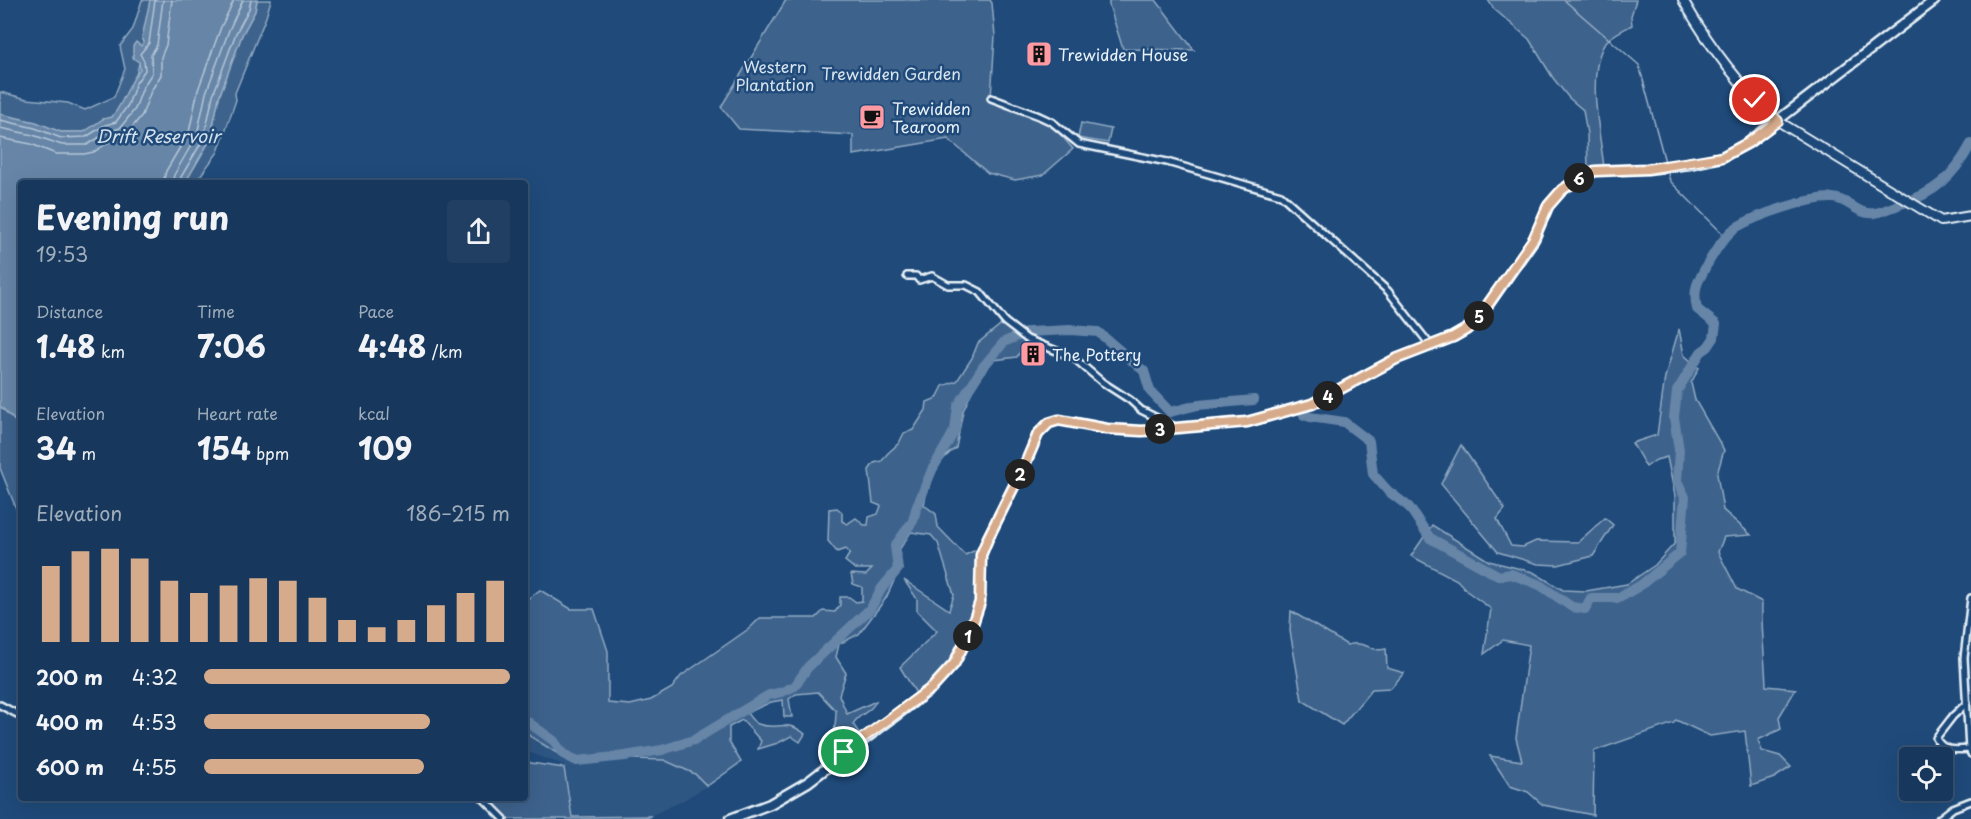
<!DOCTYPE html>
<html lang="en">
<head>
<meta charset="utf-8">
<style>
	:root { --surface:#17385c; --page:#203f62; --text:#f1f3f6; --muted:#9eacbb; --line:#365272; --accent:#d6ab8b }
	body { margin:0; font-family:"Playpen Sans",sans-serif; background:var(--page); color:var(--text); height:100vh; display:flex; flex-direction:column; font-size:22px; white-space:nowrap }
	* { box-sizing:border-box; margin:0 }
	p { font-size:20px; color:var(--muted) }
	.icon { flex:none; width:33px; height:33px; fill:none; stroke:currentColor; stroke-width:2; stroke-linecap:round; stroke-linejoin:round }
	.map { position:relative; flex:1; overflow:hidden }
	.drawer { position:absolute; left:18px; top:180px; width:510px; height:621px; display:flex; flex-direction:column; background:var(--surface); border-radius:6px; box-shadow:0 6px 24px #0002,0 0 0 2px var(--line) }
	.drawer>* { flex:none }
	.fabs { position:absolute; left:1899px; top:747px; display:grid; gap:12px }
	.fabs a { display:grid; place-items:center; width:54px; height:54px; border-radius:6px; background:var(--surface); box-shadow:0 6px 24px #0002,0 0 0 2px var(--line); font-size:30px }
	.pin { position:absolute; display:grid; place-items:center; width:51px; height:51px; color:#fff; margin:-26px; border:3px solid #fff; border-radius:50%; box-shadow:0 2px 6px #0007 }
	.km { position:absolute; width:30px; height:30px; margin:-15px; border-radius:50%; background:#222; color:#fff; font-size:16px; line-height:30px; text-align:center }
	.round { display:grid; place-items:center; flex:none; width:63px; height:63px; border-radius:6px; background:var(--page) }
	.summary { display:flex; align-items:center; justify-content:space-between; height:102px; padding:0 18px }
	h1 { font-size:33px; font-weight:700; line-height:45px }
	.metrics { display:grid; grid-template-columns:repeat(3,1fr); gap:9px; height:102px; padding:6px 18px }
	.metrics div { display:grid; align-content:center }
	.metrics b { font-size:30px; font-weight:700 }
	.metrics small { font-size:16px; font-weight:400 }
	.metrics p { font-size:16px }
	.chart { height:168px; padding:12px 18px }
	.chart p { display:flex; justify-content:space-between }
	.chart svg { width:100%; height:108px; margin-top:6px; stroke:var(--accent); stroke-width:6 }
	ul { padding:0 18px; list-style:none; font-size:20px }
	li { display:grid; grid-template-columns:96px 72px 1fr; align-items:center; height:45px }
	li i { height:15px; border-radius:8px; background:var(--accent) }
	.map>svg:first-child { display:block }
</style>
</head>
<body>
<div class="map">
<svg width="1971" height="819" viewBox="0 0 1971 819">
	<rect width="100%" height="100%" fill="#1f4a7a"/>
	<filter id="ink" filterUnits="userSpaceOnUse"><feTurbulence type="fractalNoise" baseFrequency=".0167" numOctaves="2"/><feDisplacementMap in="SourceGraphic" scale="12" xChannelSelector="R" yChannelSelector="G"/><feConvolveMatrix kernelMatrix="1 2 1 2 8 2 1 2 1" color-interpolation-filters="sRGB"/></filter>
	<g filter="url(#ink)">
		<polygon fill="#2e5683" points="525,733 563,757 578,761 664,760 696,774 707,786 682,801 650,816 572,817 564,765 525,751"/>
		<g fill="#3c628c" stroke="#92aac2" stroke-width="1.5">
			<polygon points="142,0 155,0 127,111 84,132 61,132 0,123 0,92 27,99 68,103 85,110 114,97 125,69 120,46 133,29"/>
			<polygon points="257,0 271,0 266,17 235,93 236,100 218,152 195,183 185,183 210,140 219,97 242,35 255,11"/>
			<polygon points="786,0 990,0 992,3 995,36 991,98 1048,120 1073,149 1043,175 1015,180 988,173 948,139 853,155 853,135 739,129 721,107"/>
			<polygon points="1109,0 1156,0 1194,50 1123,49 1109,5"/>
			<path d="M 1488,0 L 1636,0 L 1631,16 L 1632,25 C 1623,30 1611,35 1605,43 C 1586,73 1600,133 1604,167 L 1588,168 L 1587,134 L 1583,110 L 1569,98 L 1553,78 L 1529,39 L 1494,9 Z"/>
			<polygon points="1081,123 1111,129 1108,143 1078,138"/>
			<path d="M 1004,322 L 1027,339 L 1017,357 L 986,361 L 963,411 L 956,448 C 936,461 928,482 924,505 L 936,514 L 938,527 L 965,555 L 978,549 C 978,565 979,584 976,601 C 969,639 947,671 917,695 L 900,667 L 937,631 L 917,611 L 917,599 L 904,580 L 949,610 L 954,595 L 938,543 L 931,535 L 911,532 L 899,550 L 899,570 L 886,598 L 859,634 L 839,644 L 836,657 L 846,673 L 839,695 L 847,714 L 876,701 C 871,713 859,713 853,724 L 863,739 L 833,762 C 831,744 836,728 836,711 L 818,692 L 796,694 L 789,699 L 792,717 L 784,717 L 783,700 L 771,702 L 747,713 C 750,717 753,722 758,724 C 776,731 787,718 805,734 L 800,742 L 791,736 L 778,743 L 758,749 L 761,741 L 742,720 L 729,727 L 729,742 L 741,762 L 707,786 L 695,774 L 664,760 L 563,757 L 525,733 L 525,601 L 540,590 L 571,609 L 594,609 L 608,651 L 608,703 L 630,705 L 651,700 L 672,688 L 681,676 L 750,628 L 760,618 L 816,618 L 823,611 L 835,612 L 840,605 L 840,597 L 849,597 L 856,602 L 862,601 L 862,587 L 853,584 L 851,574 L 866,575 L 872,569 L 855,569 L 845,561 L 850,553 L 846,549 L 837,552 L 828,541 L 829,509 L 837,508 L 842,512 L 842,521 L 847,524 L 856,518 L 864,525 L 868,525 L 869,517 L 878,514 L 881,506 L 873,503 L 869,470 L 874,463 L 882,461 L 887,454 L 899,443 L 904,433 L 913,430 L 926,410 L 927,402 L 937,398 L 943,386 L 957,381 L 972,358 L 978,343 Z"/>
			<path d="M 1679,329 L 1684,355 L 1699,368 L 1691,383 L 1695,400 L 1724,450 L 1717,474 L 1723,510 L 1751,535 L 1724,537 L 1718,552 L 1737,589 L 1762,602 C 1761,630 1765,658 1766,686 L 1796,689 L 1779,717 L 1781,729 L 1758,740 L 1762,751 L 1780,756 L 1791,767 L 1774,778 L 1751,786 L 1745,731 L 1710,736 L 1676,720 L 1674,723 L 1594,751 L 1593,815 L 1543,805 L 1528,792 L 1510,786 L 1490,756 L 1522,761 L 1516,738 L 1529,645 L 1503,640 L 1484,654 L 1491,609 L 1468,592 L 1457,580 L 1411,556 L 1432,525 L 1489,561 L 1533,572 L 1563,590 L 1586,591 L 1627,584 L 1655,565 L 1675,543 L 1675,496 L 1667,457 L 1656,460 L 1646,467 L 1632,443 L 1657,435 L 1665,377 Z"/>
			<polygon points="0,406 15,421 21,434 21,521 0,468"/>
			<polygon points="1461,445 1505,509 1497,519 1511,546 1523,547 1536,541 1578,542 1605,518 1613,525 1593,556 1558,565 1538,564 1498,552 1441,484"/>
			<path d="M 1291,611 L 1347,645 C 1368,640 1370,653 1386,649 L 1387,668 L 1404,673 L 1391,688 L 1372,689 L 1342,725 L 1302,700 L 1290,631 Z"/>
			<polygon points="525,759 531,763 564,768 572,817 650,816 646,819 504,819 484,798 525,798"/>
		</g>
		<path fill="#6685a7" stroke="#9ab0c7" stroke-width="1.5" d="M 150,0 L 257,0 L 255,11 L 242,35 L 219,97 L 210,140 L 185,183 L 21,183 L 21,434 L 15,421 L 0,406 L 0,114 L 36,122 L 61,132 L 84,132 L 103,119 L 112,117 C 124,102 128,84 140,69 L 139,62 L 133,58 L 133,46 L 136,42 L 141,46 L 144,42 L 142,38 Z"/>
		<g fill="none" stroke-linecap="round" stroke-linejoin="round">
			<g stroke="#b4c6d8" stroke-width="1.5">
				<polyline points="0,120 35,128 61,138 86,137 105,125 116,122 128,105 136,83 145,70 144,61 140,54 149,43 155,0"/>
				<polyline points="0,128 33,135 62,145 87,145 108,132 120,128 135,109 143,87 152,73 151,55 157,45 163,0"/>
				<polyline points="0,138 31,144 56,154 84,154 94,152 112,140 126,135 142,115 151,91 161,75 161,57 166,45 172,0"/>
				<polyline points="163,183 166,171 189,132 198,90 221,27 234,0"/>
				<polyline points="172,183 174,175 197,135 206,93 229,30 243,0"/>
				<polyline points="180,183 181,177 204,138 213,95 236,33 249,9 251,0"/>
			</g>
			<g stroke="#9ab0c7" stroke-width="1.5">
				<polyline points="1564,0 1639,65 1665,162"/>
				<polyline points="1667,170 1670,181 1726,237"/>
			</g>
			<g stroke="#6685a7" stroke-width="10">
				<polyline points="1024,334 1028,332 1070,330 1098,332 1144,371 1150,391 1170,412 1198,405 1254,400"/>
				<path d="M 1304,415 L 1310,417 L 1344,422 L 1369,441 L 1373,474 L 1388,491 L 1409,507 L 1430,538 L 1499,576 L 1511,574 L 1540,585 L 1572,607 L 1585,609 L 1591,598 L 1619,598 L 1641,585 L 1680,553 L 1685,497 L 1677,481 L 1679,450 L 1674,417 L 1677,391 L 1701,352 L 1708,347 L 1714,338 L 1716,324 L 1697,309 C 1695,300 1694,291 1698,282 C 1705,267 1723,235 1737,227 C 1757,215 1810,197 1833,198 C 1849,199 1858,216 1875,213 C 1883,212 1892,207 1901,204 C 1935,193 1954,176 1971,144"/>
				<polyline points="525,720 554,741 563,754 577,761 625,756 662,750 694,740 769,695 782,692 795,686 808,667 870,609 882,588 898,569 895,546 913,521 916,509 932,470 955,430 958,406 983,367 1004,342 1018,336"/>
			</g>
			<defs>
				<g id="minor">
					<polyline points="991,98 1039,116 1052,122 1079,144 1167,162 1281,195 1388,291 1431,346"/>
					<polyline points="907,276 916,276 919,280 932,276 948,285 966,285 980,292 1005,322 1027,339 1074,358 1102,382 1130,400 1141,410 1175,427"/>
					<polyline points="1971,598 1964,658 1969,749 1971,754"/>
					<path d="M 1967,703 L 1953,716 L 1936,738 C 1942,752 1956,750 1969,749"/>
					<polyline points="0,705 21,716"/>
					<polyline points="483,798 504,819"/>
					<polyline points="1939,819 1953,808 1971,801"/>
				</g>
				<path id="secondary" d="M 1683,0 C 1708,44 1740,87 1778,121 L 1941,221 L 1971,216"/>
				<polyline id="primary" points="730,819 770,804 808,782 933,687 954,664 970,632 980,602 981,555 988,538 1026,462 1038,434 1049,423 1059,420 1107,429 1142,431 1247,422 1312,404 1396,359 1453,337 1467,329 1480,316 1534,239 1548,206 1562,190 1580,178 1595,171 1647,169 1690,164 1722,157 1748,143 1935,0"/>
			</defs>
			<use href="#minor" stroke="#e8f1f8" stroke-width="10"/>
			<use href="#secondary" stroke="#e8f1f8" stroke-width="12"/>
			<use href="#primary" stroke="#e8f1f8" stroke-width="13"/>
			<use href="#minor" stroke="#1f4a7a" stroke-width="5"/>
			<use href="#secondary" stroke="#1f4a7a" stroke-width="8"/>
			<use href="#primary" stroke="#1f4a7a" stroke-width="8"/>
		</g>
	</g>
	<g fill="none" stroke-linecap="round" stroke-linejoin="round" filter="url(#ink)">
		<defs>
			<polyline id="route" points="844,752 933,687 954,664 970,632 980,602 981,555 988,538 1026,462 1038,434 1049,423 1059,420 1107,429 1142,431 1247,422 1312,404 1396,359 1453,337 1467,329 1480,316 1534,238 1548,206 1562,190 1580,178 1595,171 1647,169 1722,157 1748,143 1778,121 1755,100"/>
		</defs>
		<use href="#route" stroke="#fff" stroke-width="12"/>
		<use href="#route" stroke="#d6ab8b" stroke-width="8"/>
	</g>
	<defs>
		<symbol id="building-square" viewBox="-11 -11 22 22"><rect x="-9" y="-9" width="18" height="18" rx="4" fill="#ff9aa2" stroke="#1f4a7a"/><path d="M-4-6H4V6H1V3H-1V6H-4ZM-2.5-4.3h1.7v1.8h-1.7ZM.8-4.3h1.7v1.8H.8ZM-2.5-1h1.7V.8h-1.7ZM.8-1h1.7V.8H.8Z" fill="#111"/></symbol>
		<symbol id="cafe-square" viewBox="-11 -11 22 22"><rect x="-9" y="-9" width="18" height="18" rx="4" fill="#ff9aa2" stroke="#1f4a7a"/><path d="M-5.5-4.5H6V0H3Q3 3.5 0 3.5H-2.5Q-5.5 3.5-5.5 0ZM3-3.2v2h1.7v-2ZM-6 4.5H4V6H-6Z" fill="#111"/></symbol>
	</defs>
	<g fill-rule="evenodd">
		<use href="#building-square" x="1024" y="39" width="30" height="30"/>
		<use href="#cafe-square" x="857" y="102" width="30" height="30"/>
		<use href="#building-square" x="1018" y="339" width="30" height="30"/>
	</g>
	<g text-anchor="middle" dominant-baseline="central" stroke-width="5" stroke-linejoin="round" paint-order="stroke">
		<g font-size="16" fill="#e8f1f8" stroke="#1f4a7a" text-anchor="start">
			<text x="1058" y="54">Trewidden House</text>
			<text x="892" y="108">Trewidden<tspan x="892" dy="18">Tearoom</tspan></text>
			<text x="1052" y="354">The Pottery</text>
		</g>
		<g font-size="16" fill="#d7e3ed" stroke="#1f4a7a">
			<text x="775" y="66">Western<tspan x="775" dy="18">Plantation</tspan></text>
			<text x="891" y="73">Trewidden Garden</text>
		</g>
		<g font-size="18" font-style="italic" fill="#d4e1ec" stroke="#1f4a7a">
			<text x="158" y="135">Drift Reservoir</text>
		</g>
	</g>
</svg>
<div class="fabs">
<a><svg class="icon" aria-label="locate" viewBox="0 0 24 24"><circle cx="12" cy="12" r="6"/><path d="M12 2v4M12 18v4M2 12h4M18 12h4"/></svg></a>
</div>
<div class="pin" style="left:844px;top:752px;background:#1e9e55"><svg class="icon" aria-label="arrive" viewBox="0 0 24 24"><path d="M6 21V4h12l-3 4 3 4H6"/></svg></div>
<div class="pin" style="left:1755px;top:100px;background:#d93025"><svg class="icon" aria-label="check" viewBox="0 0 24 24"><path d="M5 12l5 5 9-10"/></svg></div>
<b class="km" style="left:968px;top:636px">1</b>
<b class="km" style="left:1020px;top:474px">2</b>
<b class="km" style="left:1160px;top:429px">3</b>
<b class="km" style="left:1328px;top:396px">4</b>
<b class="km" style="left:1479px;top:316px">5</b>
<b class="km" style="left:1579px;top:178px">6</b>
<section class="drawer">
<div class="summary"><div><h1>Evening run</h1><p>19:53</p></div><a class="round"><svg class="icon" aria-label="share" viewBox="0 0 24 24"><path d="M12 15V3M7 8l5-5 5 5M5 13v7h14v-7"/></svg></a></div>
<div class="metrics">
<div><p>Distance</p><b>1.48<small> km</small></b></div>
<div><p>Time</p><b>7:06</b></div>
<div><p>Pace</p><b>4:48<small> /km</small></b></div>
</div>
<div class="metrics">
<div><p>Elevation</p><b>34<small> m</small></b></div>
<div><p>Heart rate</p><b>154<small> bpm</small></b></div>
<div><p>kcal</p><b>109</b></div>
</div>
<div class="chart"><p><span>Elevation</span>186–215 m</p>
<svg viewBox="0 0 160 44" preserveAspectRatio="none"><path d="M5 44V13M15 44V7M25 44V6M35 44V10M45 44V19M55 44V24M65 44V21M75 44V18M85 44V19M95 44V26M105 44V35M115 44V38M125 44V35M135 44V29M145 44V24M155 44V19"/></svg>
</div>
<ul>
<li><b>200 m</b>4:32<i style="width:100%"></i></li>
<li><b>400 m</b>4:53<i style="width:74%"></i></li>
<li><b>600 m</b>4:55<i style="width:72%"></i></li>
</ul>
</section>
</div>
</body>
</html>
